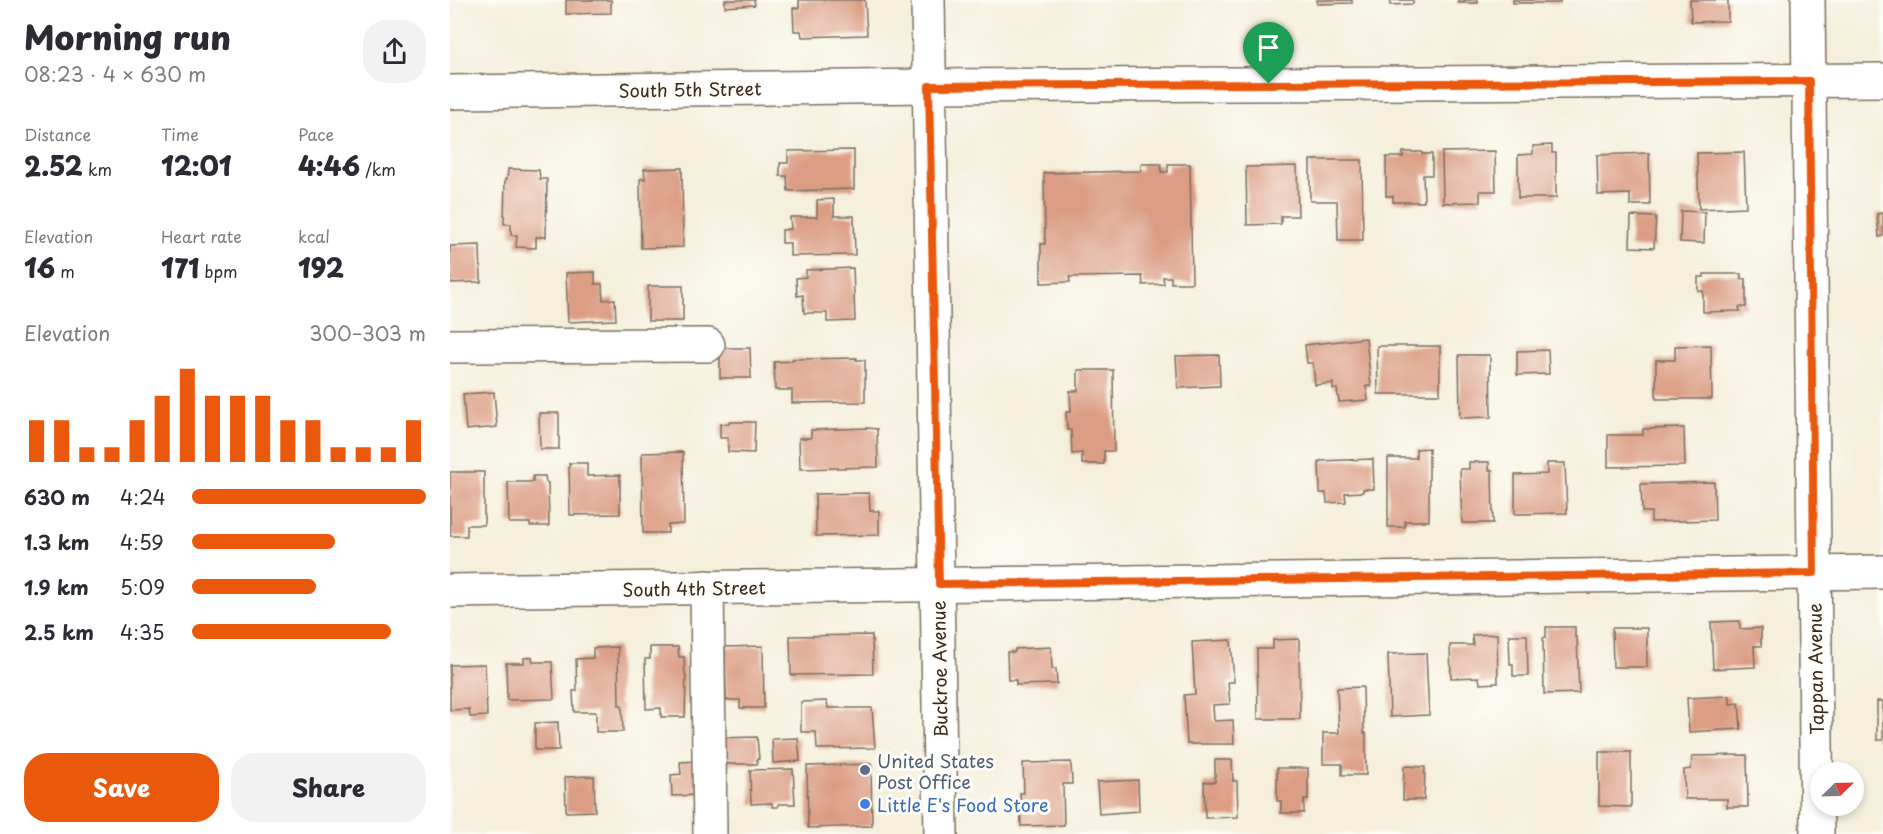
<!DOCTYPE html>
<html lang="en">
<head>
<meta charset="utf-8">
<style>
	:root { --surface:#fff; --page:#f2f2f3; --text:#2b2b33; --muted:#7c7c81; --accent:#ea580c }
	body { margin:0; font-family:"Playpen Sans",sans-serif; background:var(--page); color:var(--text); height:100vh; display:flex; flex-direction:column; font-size:22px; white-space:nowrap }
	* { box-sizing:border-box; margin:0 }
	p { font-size:20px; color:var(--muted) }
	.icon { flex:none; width:33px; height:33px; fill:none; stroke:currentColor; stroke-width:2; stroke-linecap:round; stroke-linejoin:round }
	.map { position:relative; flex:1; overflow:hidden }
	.panel { display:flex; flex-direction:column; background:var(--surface); width:450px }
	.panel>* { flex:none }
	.needle { width:39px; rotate:67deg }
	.fabs { position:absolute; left:1360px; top:762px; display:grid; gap:12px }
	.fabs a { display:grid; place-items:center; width:54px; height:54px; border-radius:50%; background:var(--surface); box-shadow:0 3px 9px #0003; font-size:30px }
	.pin { position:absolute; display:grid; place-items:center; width:51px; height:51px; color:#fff; margin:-62px -26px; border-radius:50% 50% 50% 0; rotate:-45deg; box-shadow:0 0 6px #0007 }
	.pin .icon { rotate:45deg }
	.round { display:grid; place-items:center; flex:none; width:63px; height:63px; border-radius:24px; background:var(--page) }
	.overview { display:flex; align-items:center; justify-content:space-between; height:102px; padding:0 24px }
	h1 { font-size:33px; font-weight:800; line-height:45px }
	.figures { display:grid; grid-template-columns:repeat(3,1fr); gap:9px; height:102px; padding:6px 24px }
	.figures div { display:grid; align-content:center }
	.figures b { font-size:26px; font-weight:800 }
	.figures small { font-size:16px; font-weight:400 }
	.figures p { font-size:16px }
	.chart { height:168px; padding:12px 24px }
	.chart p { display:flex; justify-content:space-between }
	.chart svg { width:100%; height:108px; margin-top:6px; stroke:var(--accent); stroke-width:6 }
	.primary-button { display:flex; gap:12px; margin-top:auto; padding:12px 24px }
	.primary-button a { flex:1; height:69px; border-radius:24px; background:var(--accent); color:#fff; font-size:24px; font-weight:800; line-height:69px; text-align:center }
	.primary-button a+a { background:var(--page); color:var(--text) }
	ul { padding:0 24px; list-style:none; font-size:20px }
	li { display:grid; grid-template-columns:96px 72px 1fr; align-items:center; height:45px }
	li i { height:15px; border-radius:8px; background:var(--accent) }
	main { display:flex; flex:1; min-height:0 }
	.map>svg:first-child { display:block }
</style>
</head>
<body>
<main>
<section class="panel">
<div class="overview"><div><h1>Morning run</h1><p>08:23 · 4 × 630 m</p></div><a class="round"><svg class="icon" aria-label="share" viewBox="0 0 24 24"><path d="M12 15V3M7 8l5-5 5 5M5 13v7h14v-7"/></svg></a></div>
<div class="figures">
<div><p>Distance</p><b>2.52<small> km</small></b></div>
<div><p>Time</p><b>12:01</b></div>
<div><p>Pace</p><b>4:46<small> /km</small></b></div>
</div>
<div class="figures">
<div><p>Elevation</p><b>16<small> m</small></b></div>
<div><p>Heart rate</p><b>171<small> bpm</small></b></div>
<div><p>kcal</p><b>192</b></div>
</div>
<div class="chart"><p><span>Elevation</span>300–303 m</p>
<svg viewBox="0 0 160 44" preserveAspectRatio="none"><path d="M5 44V27M15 44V27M25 44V38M35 44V38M45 44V27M55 44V17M65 44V6M75 44V17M85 44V17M95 44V17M105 44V27M115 44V27M125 44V38M135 44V38M145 44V38M155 44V27"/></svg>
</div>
<ul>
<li><b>630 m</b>4:24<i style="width:100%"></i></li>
<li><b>1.3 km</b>4:59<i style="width:61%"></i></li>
<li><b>1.9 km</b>5:09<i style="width:53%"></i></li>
<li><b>2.5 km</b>4:35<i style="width:85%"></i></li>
</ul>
<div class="primary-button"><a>Save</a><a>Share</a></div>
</section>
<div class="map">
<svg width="1433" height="834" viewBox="0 0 1433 834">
	<rect width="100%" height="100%" fill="#fdfcf7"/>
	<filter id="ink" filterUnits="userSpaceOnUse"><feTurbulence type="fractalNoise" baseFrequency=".0167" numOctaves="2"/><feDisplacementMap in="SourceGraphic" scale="12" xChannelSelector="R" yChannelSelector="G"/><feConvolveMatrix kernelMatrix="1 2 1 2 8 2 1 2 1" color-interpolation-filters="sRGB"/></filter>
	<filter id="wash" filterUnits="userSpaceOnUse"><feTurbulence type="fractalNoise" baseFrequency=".008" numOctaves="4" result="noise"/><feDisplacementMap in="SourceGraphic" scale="24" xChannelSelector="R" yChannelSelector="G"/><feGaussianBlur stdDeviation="1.35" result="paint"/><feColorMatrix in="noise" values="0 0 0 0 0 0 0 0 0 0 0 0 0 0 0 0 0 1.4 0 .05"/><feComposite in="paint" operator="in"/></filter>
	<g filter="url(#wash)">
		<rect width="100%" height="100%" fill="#f5efdc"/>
		<g id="blocks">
			<g fill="#db9d84">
				<polygon points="116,0 161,0 161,13 116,14"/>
				<polygon points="275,0 304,0 305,5 275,7"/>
				<polygon points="349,0 415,0 417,35 352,37 351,31 344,31 343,8 349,8"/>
				<polygon points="867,0 902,0 902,3 867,4"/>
				<polygon points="941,0 963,0 963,4 940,5"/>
				<rect x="1008" y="0" width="20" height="3"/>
				<rect x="1063" y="0" width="47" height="3"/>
				<polygon points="1240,0 1278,0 1278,21 1241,22"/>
				<polygon points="1102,145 1102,153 1106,153 1106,198 1068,198 1068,155 1083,154 1083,146"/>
				<polygon points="404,150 404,189 338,191 337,176 330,176 330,163 338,163 338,151"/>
				<polygon points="1045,151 1046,191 1030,191 1030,202 993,203 992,152"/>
				<polygon points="953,152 972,152 972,154 982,154 982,175 973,175 974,202 943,202 943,196 936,196 936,157 953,157"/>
				<polygon points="1294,152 1296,207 1249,209 1247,153"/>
				<polygon points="1199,153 1200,205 1180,205 1180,194 1148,195 1147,155"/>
				<polygon points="860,160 912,160 913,240 888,240 887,201 860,201"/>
				<polygon points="691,164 711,164 711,172 718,172 718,164 740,164 742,283 721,283 721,277 713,277 714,284 693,285 692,276 619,277 620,282 591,283 591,244 595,244 594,173 691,171"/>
				<polygon points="847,166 848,216 831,216 831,224 797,225 796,167"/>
				<polygon points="232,168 233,247 191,248 190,179 195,179 194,169"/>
				<polygon points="58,169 89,170 90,179 97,179 96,237 86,237 86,248 66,247 67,235 61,235 61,224 54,224 55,179 57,179"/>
				<polygon points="384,199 384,216 404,216 405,255 340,256 340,243 332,243 332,230 341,229 340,217 367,217 367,200"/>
				<polygon points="1231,211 1255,212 1254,243 1230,242"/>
				<polygon points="1433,213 1433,236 1429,237 1427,214"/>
				<polygon points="1181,216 1206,217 1204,248 1180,247"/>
				<polygon points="30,245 31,282 0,283 0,246"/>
				<polygon points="403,268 405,321 377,322 377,313 354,313 353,295 347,296 346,278 356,277 356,270"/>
				<polygon points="145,272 145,284 152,284 153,300 165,299 166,320 118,322 116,273"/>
				<polygon points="1254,274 1291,274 1291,279 1296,279 1296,307 1289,307 1290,311 1253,312 1253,291 1248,291 1248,277 1254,277"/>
				<rect x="198" y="286" width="35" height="35"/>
				<polygon points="916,338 921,386 916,386 918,400 889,402 887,389 883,389 883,383 865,385 863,363 857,363 855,345"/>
				<polygon points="1261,345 1262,399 1206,399 1206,360 1225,360 1225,346"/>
				<polygon points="927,346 990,346 990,394 928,394"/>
				<polygon points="270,348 300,348 301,378 270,378"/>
				<polygon points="1098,350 1099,374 1067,375 1067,351"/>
				<polygon points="769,355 770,386 728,388 726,356"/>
				<polygon points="1009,355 1040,355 1041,417 1010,418"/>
				<polygon points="407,358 406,360 415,360 415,402 342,403 342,390 325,390 324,362 342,361 342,359"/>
				<polygon points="628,370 663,370 664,451 654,451 654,464 632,464 632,453 622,454 621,430 617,430 616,412 621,412 620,391 628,391"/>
				<polygon points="44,392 47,427 16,430 13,394"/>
				<polygon points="89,413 109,413 109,449 90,449"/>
				<polygon points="279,422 305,422 304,453 278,452 278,438 270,438 270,424 279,424"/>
				<polygon points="418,428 427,429 428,467 350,469 349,438 361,438 361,430"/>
				<polygon points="1234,428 1235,466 1158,467 1158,435 1193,435 1193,429"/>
				<polygon points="979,448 979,521 955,521 955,527 938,527 938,458 966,458 966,449"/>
				<polygon points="233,452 234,524 218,525 218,533 193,533 192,453"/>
				<polygon points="923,459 924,489 913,489 913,492 895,493 896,502 877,503 876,493 870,493 869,461"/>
				<polygon points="1019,462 1039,462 1039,470 1042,470 1043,523 1012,523 1010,469 1019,469"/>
				<polygon points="119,463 137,463 137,476 170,475 170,514 120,515"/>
				<polygon points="1097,463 1115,463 1117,513 1065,514 1065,475 1097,474"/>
				<polygon points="0,472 34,472 34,525 17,525 17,536 0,536"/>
				<polygon points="83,476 95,476 96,482 98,483 99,526 80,526 80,523 59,523 58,482 83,482"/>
				<polygon points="1264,482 1265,520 1201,522 1201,512 1192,512 1191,484"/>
				<polygon points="419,493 420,511 429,511 429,535 366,536 365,494"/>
				<polygon points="1290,621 1290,629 1311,628 1311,646 1304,646 1305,667 1263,669 1261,622"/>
				<polygon points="1096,627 1125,627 1125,637 1127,637 1129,693 1094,694 1093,638 1096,637"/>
				<polygon points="1162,628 1197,628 1197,667 1163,667"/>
				<polygon points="1047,634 1048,683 1030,684 1029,677 1001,678 1000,645 1023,645 1022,635"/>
				<polygon points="422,635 423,674 341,675 340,636"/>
				<polygon points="1059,635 1077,635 1078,676 1063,676 1063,664 1060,664"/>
				<polygon points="849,639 850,719 808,719 807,649 823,649 823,640"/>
				<polygon points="781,640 784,682 778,682 780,704 763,705 764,721 783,720 784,744 737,744 734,695 745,694 742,642"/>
				<polygon points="313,646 314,708 290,708 290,700 276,700 275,647"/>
				<polygon points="168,647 169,705 172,705 173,732 146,732 146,712 124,712 123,691 127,691 126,659 143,658 143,648"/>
				<polygon points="200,647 228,647 229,657 234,657 235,675 236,676 235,717 211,717 211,708 196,709 195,659 200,659"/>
				<polygon points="601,647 602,669 606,669 607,684 566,685 566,680 558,680 557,652 565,652 565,649"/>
				<polygon points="976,653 979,715 940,717 938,654"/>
				<polygon points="82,657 83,662 102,662 104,699 57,700 56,663 74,663 74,658"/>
				<polygon points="35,664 37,716 20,717 19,709 0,710 0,665"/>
				<polygon points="913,687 914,733 916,733 916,775 892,775 892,764 873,764 873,733 889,733 887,688"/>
				<polygon points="1280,696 1280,704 1289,703 1291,729 1239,732 1237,698"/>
				<polygon points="377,701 378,708 422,708 425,748 367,749 366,732 351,732 351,702"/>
				<rect x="1427" y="701" width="6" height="39"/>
				<polygon points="108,722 109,750 85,750 85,723"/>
				<polygon points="307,737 309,759 307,759 307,764 270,764 269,738"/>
				<polygon points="348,738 350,761 323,763 322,739"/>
				<polygon points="1149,752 1181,752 1181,807 1149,806"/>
				<polygon points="1297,755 1298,807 1277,807 1277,799 1235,799 1234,770 1241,769 1242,756"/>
				<polygon points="765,760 782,760 783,781 787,781 788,817 755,818 754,782 765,782"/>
				<polygon points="248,761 250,795 222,796 221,775 231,774 230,762"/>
				<polygon points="621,762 622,784 613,784 614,825 571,826 570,793 574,793 573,763"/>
				<polygon points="421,764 422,826 358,828 357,766"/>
				<polygon points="954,766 975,767 974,800 953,800"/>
				<polygon points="827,768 858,768 858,800 854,800 854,813 831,813 831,801 827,801"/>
				<polygon points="343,769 345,804 328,804 328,807 322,807 322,803 301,804 300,770"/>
				<polygon points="144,776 145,811 116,812 115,777"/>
				<polygon points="688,780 689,811 649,814 647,782"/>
			</g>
		</g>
	</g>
	<g filter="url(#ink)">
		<use href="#blocks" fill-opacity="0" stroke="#7c6f60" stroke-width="1.5"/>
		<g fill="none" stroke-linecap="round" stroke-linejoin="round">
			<defs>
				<g id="minor">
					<polyline points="478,0 491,834"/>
					<polyline points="1358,0 1367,834"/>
					<polyline points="0,92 479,86 1433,80"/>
					<polyline points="0,346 258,345"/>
					<polyline points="257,587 260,834"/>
					<polyline points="0,591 1433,572"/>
				</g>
			</defs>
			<use href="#minor" stroke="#7c6f60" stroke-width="36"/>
			<use href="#minor" stroke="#fff" stroke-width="33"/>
		</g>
	</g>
	<g fill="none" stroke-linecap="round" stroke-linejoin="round" filter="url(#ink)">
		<defs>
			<polygon id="route" points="1359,81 1364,573 489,584 479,86"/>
		</defs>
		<use href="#route" stroke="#fff" stroke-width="12"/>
		<use href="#route" stroke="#ea580c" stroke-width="8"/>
	</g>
	<circle fill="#5c6f8a" stroke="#fdfcf7" stroke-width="2" cx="415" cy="770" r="6"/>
	<circle fill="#3f7fe0" stroke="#fdfcf7" stroke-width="2" cx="415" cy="804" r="6"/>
	<g text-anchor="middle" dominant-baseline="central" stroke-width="6" stroke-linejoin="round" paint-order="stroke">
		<g font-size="18" fill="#3b2a1e" stroke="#fdfcf7">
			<text transform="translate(240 89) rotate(-1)">South 5th Street</text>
			<text transform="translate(244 588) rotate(-1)">South 4th Street</text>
			<text transform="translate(489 669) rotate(-91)">Buckroe Avenue</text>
			<text transform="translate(1365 669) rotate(-91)">Tappan Avenue</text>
		</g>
		<g font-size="18" fill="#4e5e75" stroke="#fdfcf7" text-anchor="start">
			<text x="427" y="760">United States<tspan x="427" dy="21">Post Office</tspan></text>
		</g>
		<g font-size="18" fill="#366cbe" stroke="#fdfcf7" text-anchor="start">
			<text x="427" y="804">Little E's Food Store</text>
		</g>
	</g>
</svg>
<div class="fabs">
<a><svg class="needle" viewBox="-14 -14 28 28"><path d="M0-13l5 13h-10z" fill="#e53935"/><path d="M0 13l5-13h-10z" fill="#7c7c81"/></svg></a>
</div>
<div class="pin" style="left:819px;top:84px;background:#1e9e55"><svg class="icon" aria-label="arrive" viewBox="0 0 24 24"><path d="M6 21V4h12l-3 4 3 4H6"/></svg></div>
</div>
</main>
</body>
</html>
